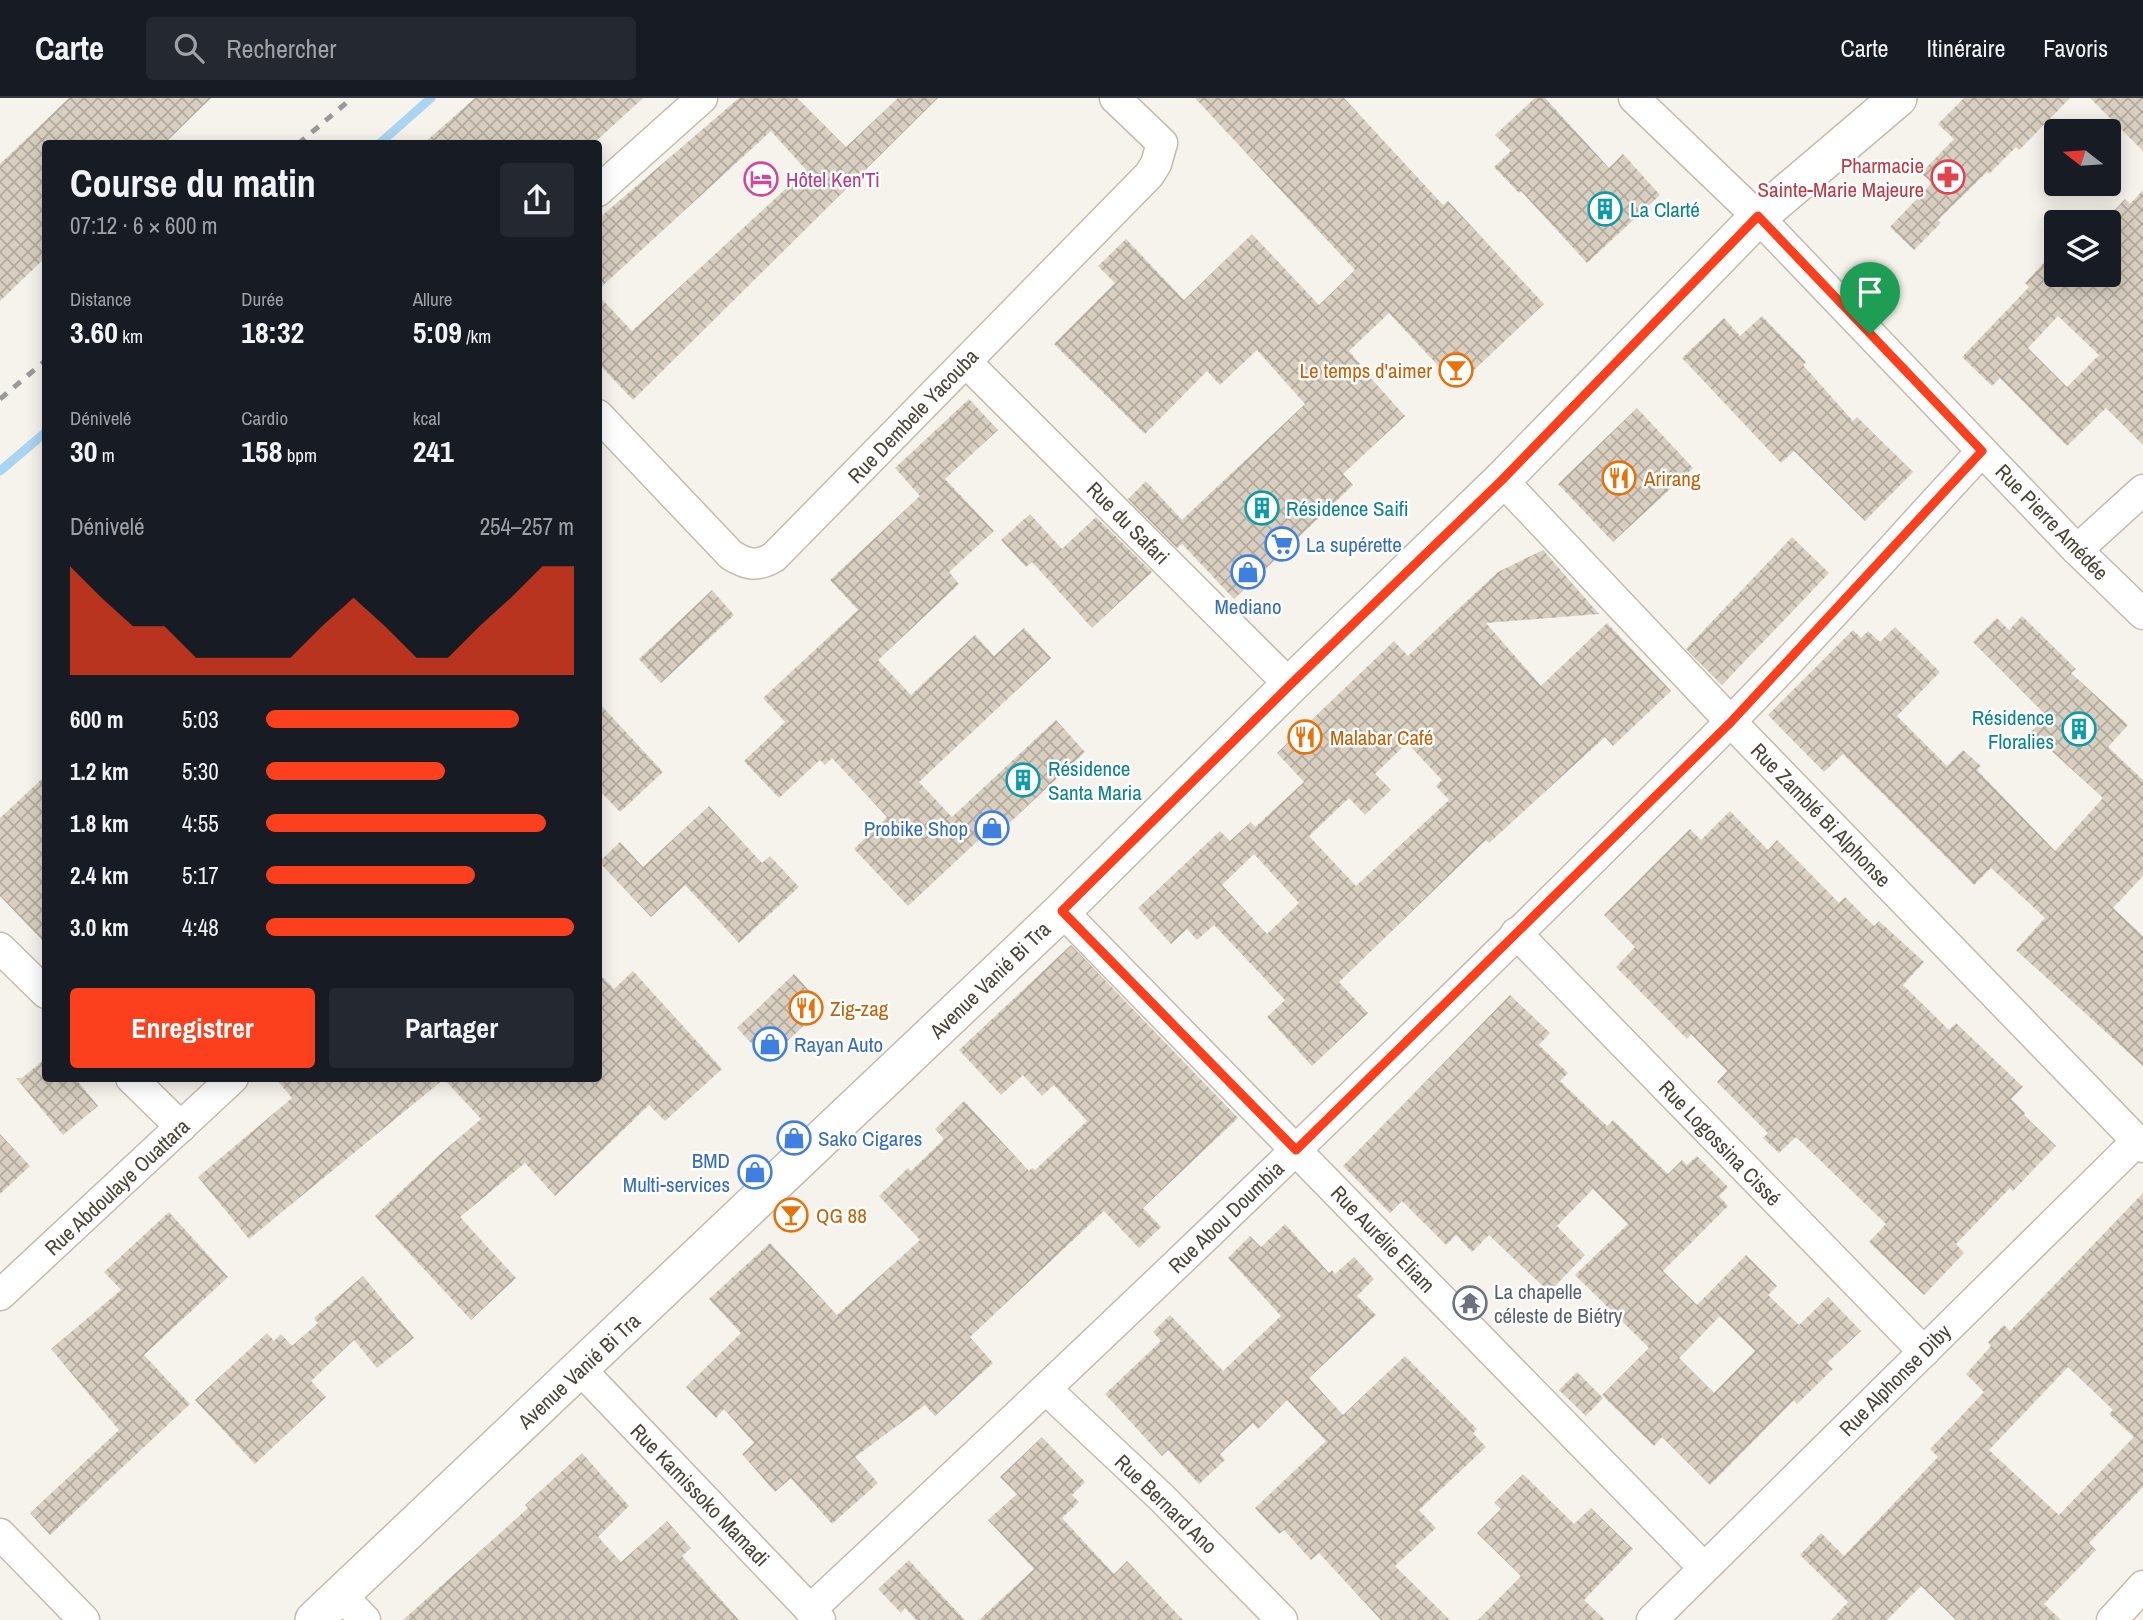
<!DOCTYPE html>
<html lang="fr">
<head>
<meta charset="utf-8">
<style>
	:root { --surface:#171b24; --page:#242831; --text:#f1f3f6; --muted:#9ea1a6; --line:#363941; --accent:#fc3f1d }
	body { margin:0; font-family:"Archivo Narrow",sans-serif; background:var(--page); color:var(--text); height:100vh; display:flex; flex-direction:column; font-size:26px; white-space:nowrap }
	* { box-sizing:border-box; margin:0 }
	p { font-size:23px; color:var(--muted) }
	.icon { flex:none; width:38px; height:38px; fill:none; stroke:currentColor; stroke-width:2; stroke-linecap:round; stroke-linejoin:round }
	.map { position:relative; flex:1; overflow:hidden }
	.details { position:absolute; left:42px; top:42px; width:560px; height:942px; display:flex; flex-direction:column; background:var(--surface); border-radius:7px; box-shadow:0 4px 18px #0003 }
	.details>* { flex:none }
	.needle { width:46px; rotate:287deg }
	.buttons { position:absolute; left:2044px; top:21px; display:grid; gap:14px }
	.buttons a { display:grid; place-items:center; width:77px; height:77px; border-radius:7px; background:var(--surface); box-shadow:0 4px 18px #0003; font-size:35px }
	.pin { position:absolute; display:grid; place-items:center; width:60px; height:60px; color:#fff; margin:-72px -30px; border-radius:50% 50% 50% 0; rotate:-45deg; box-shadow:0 0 7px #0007 }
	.pin .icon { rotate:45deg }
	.round { display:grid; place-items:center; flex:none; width:74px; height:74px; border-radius:7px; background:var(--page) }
	.overview { display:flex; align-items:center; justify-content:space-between; height:119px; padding:0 28px }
	h1 { font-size:38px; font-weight:700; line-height:52px }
	.stats { display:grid; grid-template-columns:repeat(3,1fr); gap:10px; height:119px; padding:7px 28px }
	.stats div { display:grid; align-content:center }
	.stats b { font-size:30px; font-weight:700 }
	.stats small { font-size:19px; font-weight:400 }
	.stats p { font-size:19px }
	.chart { height:196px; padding:14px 28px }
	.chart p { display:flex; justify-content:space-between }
	.chart svg { width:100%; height:126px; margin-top:7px; fill:var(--accent); opacity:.7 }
	.button { display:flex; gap:14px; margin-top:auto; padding:14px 28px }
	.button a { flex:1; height:80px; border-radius:7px; background:var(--accent); color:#fff; font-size:28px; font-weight:700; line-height:80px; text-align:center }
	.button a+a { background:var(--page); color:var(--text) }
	ul { padding:0 28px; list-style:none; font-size:23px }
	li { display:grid; grid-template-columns:112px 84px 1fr; align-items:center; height:52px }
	li i { height:18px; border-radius:9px; background:var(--accent) }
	header { display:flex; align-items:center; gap:42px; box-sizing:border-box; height:98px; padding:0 35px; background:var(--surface); border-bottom:2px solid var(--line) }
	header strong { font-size:33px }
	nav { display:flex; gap:38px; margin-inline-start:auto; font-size:24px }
	.search { width:490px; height:63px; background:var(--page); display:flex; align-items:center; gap:18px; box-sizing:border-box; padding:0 24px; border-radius:7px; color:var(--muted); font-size:26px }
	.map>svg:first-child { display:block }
</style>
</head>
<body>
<header>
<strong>Carte</strong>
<div class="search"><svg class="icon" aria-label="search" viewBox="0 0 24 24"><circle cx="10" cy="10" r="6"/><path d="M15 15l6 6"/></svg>Rechercher</div>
<nav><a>Carte</a><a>Itinéraire</a><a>Favoris</a></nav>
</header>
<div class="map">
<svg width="2143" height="1522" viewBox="0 0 2143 1522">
	<defs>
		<pattern id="building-cross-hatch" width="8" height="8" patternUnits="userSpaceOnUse" patternTransform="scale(1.75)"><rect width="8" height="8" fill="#d8cfc1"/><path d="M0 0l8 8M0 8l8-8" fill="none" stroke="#b1aa9e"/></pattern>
	</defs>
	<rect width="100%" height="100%" fill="#f6f3ec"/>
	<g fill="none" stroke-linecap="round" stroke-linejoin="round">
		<g stroke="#a9d4f2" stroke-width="9">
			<polyline points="379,46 431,0"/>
			<polyline points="0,373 46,334"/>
		</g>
	</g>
	<g fill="url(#building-cross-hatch)" fill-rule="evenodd">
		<polygon points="69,0 211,0 164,46 46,46 46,159 0,203 0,66"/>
		<polygon points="475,0 643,0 593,46 423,46"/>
		<polygon points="739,0 797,0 846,49 898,0 938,0 633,302 598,265 598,197 632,233 806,72 771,33 598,192 598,121"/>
		<polygon points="1195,0 1344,0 1443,107 1448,103 1544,206 1457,288 1389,215 1349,253 1360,266 1359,267 1405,318 1343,376 1353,387 1234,501 1182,446 1177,450 1128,401 1146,383 1182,422 1305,306 1257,252 1220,287 1207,273 1145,336 1054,246 1115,185 1098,168 1126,141 1184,202 1252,136 1319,207 1355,172"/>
		<polygon points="1535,0 1545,0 1609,70 1623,56 1660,97 1587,165 1521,93 1519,95 1494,69 1511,53 1495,37"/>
		<polygon points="1964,0 2070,0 2019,52 2016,49 1989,76 1987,74 1938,122 1941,125 1914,152 1890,129 1932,85 1921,75 1954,41 1938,26"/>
		<polygon points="2090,0 2143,0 2143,53"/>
		<path d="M 2143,92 L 2143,347 L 2106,310 L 2067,348 L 2000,280 L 1992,288 L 1962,259 L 2029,189 L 2025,185 L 2056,152 L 2056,177 L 2109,177 L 2109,118 L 2125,101 L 2130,106 ZM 2058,218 L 2099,257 L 2067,289 L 2028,250 Z"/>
		<polygon points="1762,218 1806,264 1803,267 1853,323 1857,319 1913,374 1865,423 1794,353 1781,365 1682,260 1724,220 1740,238"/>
		<polygon points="969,301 998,332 945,381 994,433 949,474 959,486 878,562 911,597 975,537 994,558 1024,530 1051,560 919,684 952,719 1056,622 1085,654 990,743 984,737 908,808 854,751 887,719 832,660 825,667 820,662 779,700 744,663 785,624 763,600 858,512 830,482 920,398 895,370"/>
		<polygon points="1637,310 1693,370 1613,444 1558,386"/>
		<polygon points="1030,416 1062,451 1096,419 1152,474 1092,530 1032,464 1026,469 1001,442"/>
		<polygon points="1792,439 1829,475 1722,587 1686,551"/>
		<path d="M 1543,452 L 1599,516 L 1486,525 L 1541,588 L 1607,525 L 1671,593 L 1613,648 L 1605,639 L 1489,745 L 1486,742 L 1339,884 L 1368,915 L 1312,968 L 1267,919 L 1285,902 L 1214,827 L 1197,842 L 1187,831 L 1171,846 L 1138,810 L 1220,733 L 1230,743 L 1251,724 L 1255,729 L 1304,684 L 1277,655 L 1394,543 L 1408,558 L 1498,474 ZM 1407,645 L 1442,682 L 1436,688 L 1449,702 L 1356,788 L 1309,738 L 1349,700 L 1365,717 L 1391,692 L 1375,676 ZM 1254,756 L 1299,805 L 1267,836 L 1222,787 Z"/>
		<polygon points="712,492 734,517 661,585 639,561"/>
		<polygon points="2022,518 2076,571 2071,575 2128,627 2108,649 2143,682 2143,778 2113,810 2143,838 2143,968 2016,852 2045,820 1991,770 1974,787 1843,656 1824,674 1768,617 1853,532 1861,540 1868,533 1880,544 1895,529 1940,574 1897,618 1947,668 1963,652 1981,668 1977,672 2055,753 2103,700 2031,634 2046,617 1973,544 1997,520 2009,532"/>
		<polygon points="598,604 663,674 620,714 598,691"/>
		<polygon points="46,677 46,846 0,798 0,720"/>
		<polygon points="709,708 762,765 770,758 799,789 739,845 685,787 651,819 599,764 620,744 643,769"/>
		<polygon points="1730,713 1768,752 1777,742 1839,805 1845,799 1874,828 1879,823 1924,864 1903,887 1949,932 1956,925 2023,989 2011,1001 2025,1015 2024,1017 2056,1048 2013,1093 2010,1090 1956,1146 1964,1155 1924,1197 1869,1144 1886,1126 1796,1039 1779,1055 1763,1040 1768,1035 1717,984 1727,973 1691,936 1687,941 1616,869 1635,849 1604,817 1690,731 1701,742"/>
		<polygon points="1071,847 1238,1020 1143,1110 1161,1129 1139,1150 1104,1113 970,1239 993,1265 935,1318 925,1307 855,1359 878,1385 832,1426 791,1380 775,1394 742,1356 754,1345 724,1311 716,1320 686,1289 741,1235 709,1201 770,1145 837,1217 920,1142 879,1098 908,1070 911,1073 944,1041 935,1031 964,1003 1029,1073 1032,1070 1035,1072 1087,1023 1054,987 1042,998 1023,977 1001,997 959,952"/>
		<polygon points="633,873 722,971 665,1023 649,1007 555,1098 525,1065 460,1119 516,1180 471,1222 375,1118 438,1058 481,1021 444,981 249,1141 198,1079 292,1000 275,980 598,980 598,875 614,891"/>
		<polygon points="794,876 824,909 767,962 737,930"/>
		<path d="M 1510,897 L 1550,935 L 1539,947 L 1568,975 L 1560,983 L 1607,1028 L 1613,1022 L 1668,1076 L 1682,1062 L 1687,1067 L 1697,1058 L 1728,1089 L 1719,1098 L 1728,1108 L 1663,1173 L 1697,1207 L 1746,1157 L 1777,1188 L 1768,1197 L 1799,1227 L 1828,1199 L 1861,1233 L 1827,1265 L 1833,1271 L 1797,1306 L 1794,1302 L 1710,1387 L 1662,1339 L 1654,1348 L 1602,1297 L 1649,1250 L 1575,1177 L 1628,1126 L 1593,1091 L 1557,1128 L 1585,1157 L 1549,1194 L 1489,1137 L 1472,1154 L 1456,1137 L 1446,1147 L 1402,1103 L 1390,1115 L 1343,1068 ZM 1720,1218 L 1755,1253 L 1714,1295 L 1679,1260 Z"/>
		<polygon points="46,960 46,980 75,980 98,1008 63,1037 16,980 22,980"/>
		<polygon points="0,1036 30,1068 0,1096"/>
		<path d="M 2143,1095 L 2143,1389 L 2089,1445 L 2096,1452 L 2044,1506 L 2061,1522 L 1956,1522 L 1921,1488 L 1887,1522 L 1831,1522 L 1848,1504 L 1800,1457 L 1821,1435 L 1844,1458 L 1938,1359 L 1930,1351 L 1984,1294 L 1966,1276 L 1991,1248 L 1988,1244 L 2004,1227 L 2010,1233 ZM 2068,1269 L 2113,1312 L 2109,1316 L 2134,1339 L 2059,1417 L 1989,1352 Z"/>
		<polygon points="169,1114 228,1179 144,1257 190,1306 50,1437 30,1415 119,1332 51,1251 121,1192 104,1174"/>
		<polygon points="1285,1126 1329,1175 1332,1172 1335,1176 1354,1159 1374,1181 1357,1198 1376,1217 1309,1280 1343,1317 1405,1258 1477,1331 1473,1335 1486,1349 1419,1412 1436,1430 1395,1468 1450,1522 1381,1522 1319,1455 1311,1462 1284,1432 1279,1436 1255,1410 1326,1343 1287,1302 1258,1331 1253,1325 1220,1356 1225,1362 1199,1386 1168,1352 1162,1358 1105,1296 1161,1243 1153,1234 1170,1217 1223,1273 1281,1218 1228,1160 1250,1138 1261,1149"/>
		<polygon points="363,1178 414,1240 377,1270 354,1242 311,1283 326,1299 255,1366 195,1302 267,1235 274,1243 281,1236 292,1248 318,1225 314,1220"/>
		<polygon points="1577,1274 1603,1300 1586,1318 1559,1292"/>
		<polygon points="1042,1339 1085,1384 1072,1397 1079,1404 1062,1420 1114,1476 1127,1463 1183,1522 979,1522 1034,1471 988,1422 1017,1396 1000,1379"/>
		<polygon points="582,1355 629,1408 598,1439 621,1464 667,1423 691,1450 682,1458 739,1522 403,1522 528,1410 525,1407"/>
		<polygon points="1523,1376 1574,1426 1591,1410 1633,1451 1584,1502 1605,1522 1478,1522 1521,1478 1477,1435 1501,1411 1494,1405"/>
		<polygon points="909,1462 917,1471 965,1522 916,1522 905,1510 901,1515 878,1491"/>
	</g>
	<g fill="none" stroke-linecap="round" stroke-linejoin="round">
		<defs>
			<g id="minor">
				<polyline points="1634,0 1758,119 2077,452 2143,516"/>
				<polyline points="598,93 702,0"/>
				<polyline points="966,264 1290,587"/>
				<path d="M 598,317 L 731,457 C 747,467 757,469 774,459 L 1149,77 L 1156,66 L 1162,45 L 1115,0"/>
				<polyline points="1502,382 1731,624 2143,1049"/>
				<polyline points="2077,452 2143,392"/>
				<polyline points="1062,813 1704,1470"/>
				<polyline points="1516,835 1924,1254"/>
				<polyline points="0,850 46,895"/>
				<polyline points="131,980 181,1029"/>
				<polyline points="0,1197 233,980"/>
				<polyline points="580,1271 820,1522"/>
				<polyline points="1047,1292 1162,1400 1282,1522"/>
				<polyline points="0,1436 84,1522"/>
				<polyline points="341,1497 365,1522"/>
				<path d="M 810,1512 C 1121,1222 1429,928 1728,626 C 1815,539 1898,443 1982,353"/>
				<polyline points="1652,1522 2137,1043"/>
				<polyline points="2112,1522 2143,1488"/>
			</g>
			<polyline id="tertiary" points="314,1522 1062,813 1290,587 1502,382 1758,119 1898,0"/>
		</defs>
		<use href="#minor" stroke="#c2bbae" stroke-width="33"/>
		<use href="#tertiary" stroke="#c2bbae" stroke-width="40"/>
		<use href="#minor" stroke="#fff" stroke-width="30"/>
		<use href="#tertiary" stroke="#fff" stroke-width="37"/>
		<g stroke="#9a9a9a" stroke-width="5" stroke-dasharray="9 9" stroke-linecap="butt">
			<polyline points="298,46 352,0"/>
			<polyline points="0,301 46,262"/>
		</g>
	</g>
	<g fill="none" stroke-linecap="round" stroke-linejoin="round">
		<defs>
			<polygon id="route" points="1758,118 1982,353 1731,624 1296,1052 1062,813 1290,587 1502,382"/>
		</defs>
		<use href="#route" stroke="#fff" stroke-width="14"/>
		<use href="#route" stroke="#fc3f1d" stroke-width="9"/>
	</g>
	<defs>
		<symbol id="pharmacy-ring" viewBox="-11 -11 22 22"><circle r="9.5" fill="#fff" stroke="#e0444e" stroke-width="1.5"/><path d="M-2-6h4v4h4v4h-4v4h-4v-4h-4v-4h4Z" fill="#e0444e"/></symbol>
		<symbol id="hotel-ring" viewBox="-11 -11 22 22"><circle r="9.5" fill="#fff" stroke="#d1479c" stroke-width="1.5"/><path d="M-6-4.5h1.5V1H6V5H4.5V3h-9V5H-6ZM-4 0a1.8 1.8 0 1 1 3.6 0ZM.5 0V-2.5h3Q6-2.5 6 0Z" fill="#d1479c"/></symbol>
		<symbol id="building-ring" viewBox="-11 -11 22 22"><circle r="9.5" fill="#fff" stroke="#0f9aa8" stroke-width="1.5"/><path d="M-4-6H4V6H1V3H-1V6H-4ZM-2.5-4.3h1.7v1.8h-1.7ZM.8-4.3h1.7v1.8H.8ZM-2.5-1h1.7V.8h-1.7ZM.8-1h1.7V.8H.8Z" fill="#0f9aa8"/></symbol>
		<symbol id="bar-ring" viewBox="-11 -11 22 22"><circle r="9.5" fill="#fff" stroke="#e8710a" stroke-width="1.5"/><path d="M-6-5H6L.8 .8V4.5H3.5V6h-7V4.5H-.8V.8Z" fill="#e8710a"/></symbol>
		<symbol id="restaurant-ring" viewBox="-11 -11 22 22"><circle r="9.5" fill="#fff" stroke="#e8710a" stroke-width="1.5"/><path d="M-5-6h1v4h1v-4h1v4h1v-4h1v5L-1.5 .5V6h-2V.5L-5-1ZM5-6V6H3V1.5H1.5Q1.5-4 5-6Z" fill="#e8710a"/></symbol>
		<symbol id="supermarket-ring" viewBox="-11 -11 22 22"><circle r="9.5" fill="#fff" stroke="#3f7fe0" stroke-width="1.5"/><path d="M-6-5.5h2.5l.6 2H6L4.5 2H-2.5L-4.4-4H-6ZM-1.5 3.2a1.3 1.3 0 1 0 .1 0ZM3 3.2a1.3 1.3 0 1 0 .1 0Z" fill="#3f7fe0"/></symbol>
		<symbol id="shop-ring" viewBox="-11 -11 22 22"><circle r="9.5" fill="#fff" stroke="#3f7fe0" stroke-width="1.5"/><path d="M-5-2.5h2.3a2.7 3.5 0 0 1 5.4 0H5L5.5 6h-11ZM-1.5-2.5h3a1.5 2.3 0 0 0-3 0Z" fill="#3f7fe0"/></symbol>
		<symbol id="temple-ring" viewBox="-11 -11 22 22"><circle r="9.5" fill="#fff" stroke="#6b7280" stroke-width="1.5"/><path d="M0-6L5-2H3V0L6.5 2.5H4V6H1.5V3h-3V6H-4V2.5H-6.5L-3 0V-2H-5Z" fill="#6b7280"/></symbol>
	</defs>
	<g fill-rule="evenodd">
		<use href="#pharmacy-ring" x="1929" y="60" width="38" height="38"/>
		<use href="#hotel-ring" x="742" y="62" width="38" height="38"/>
		<use href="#building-ring" x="1586" y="92" width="38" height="38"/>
		<use href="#bar-ring" x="1437" y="253" width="38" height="38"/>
		<use href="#restaurant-ring" x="1600" y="361" width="38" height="38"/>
		<use href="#building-ring" x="1243" y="391" width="38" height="38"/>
		<use href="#supermarket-ring" x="1263" y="427" width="38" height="38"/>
		<use href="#shop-ring" x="1229" y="455" width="38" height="38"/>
		<use href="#building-ring" x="2060" y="612" width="38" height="38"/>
		<use href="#restaurant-ring" x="1286" y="620" width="38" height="38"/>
		<use href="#building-ring" x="1004" y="663" width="38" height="38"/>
		<use href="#shop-ring" x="973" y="711" width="38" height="38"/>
		<use href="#restaurant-ring" x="787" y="891" width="38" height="38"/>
		<use href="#shop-ring" x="751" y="927" width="38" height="38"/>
		<use href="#shop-ring" x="775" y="1021" width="38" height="38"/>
		<use href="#shop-ring" x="736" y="1055" width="38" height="38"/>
		<use href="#bar-ring" x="772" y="1098" width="38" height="38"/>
		<use href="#temple-ring" x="1451" y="1186" width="38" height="38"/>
	</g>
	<g text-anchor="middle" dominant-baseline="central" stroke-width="5" stroke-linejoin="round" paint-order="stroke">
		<g font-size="21" fill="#be3a42" stroke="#fff" text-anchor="end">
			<text x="1924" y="67">Pharmacie<tspan x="1924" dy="24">Sainte-Marie Majeure</tspan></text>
		</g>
		<g font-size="21" fill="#b23c85" stroke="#fff" text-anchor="start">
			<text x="786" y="81">Hôtel Ken'Ti</text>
		</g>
		<g font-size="21" fill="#0d838f" stroke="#fff" text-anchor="start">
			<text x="1630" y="111">La Clarté</text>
			<text x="1286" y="410">Résidence Saifi</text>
			<text x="2054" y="619" text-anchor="end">Résidence<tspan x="2054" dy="24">Floralies</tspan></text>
			<text x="1048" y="670">Résidence<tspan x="1048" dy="24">Santa Maria</tspan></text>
		</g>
		<g font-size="21" fill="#c56008" stroke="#fff" text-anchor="start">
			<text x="1432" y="272" text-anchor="end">Le temps d'aimer</text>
			<text x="1644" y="380">Arirang</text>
			<text x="1330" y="639">Malabar Café</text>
			<text x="830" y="910">Zig-zag</text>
			<text x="816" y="1117">QG 88</text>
		</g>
		<g font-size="21" fill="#4b4439" stroke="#fff">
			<text transform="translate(913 318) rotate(-46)">Rue Dembele Yacouba</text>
			<text transform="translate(2052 424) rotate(46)">Rue Pierre Amédée</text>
			<text transform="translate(1128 425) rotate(45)">Rue du Safari</text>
			<text transform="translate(1821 717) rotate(46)">Rue Zamblé Bi Alphonse</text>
			<text transform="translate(990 882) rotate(-44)">Avenue Vanié Bi Tra</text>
			<text transform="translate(1720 1045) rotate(46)">Rue Logossina Cissé</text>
			<text transform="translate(117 1089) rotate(-43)">Rue Abdoulaye Ouattara</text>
			<text transform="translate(1226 1119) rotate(-44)">Rue Abou Doumbia</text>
			<text transform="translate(1383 1141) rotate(46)">Rue Aurélie Eliam</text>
			<text transform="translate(579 1273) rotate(-43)">Avenue Vanié Bi Tra</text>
			<text transform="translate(1895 1282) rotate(-45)">Rue Alphonse Diby</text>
			<text transform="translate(700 1397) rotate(46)">Rue Kamissoko Mamadi</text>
			<text transform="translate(1166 1406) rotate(44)">Rue Bernard Ano</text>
		</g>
		<g font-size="21" fill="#366cbe" stroke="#fff" text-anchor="start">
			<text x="1306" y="446">La supérette</text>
			<text x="1248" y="508" text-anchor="middle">Mediano</text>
			<text x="968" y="730" text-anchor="end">Probike Shop</text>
			<text x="794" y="946">Rayan Auto</text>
			<text x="818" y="1040">Sako Cigares</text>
			<text x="730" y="1062" text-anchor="end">BMD<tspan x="730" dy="24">Multi-services</tspan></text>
		</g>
		<g font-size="21" fill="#5b616d" stroke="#fff" text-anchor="start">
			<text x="1494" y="1193">La chapelle<tspan x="1494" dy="24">céleste de Biétry</tspan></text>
		</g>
	</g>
</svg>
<div class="buttons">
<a><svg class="needle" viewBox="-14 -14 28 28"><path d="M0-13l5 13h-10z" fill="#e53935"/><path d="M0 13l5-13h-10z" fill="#9ea1a6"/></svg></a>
<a><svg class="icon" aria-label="layers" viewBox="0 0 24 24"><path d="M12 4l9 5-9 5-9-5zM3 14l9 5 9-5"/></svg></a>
</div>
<div class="pin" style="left:1870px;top:236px;background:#1e9e55"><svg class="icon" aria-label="arrive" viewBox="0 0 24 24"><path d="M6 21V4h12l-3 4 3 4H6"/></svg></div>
<section class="details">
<div class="overview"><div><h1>Course du matin</h1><p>07:12 · 6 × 600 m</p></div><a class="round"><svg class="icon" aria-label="share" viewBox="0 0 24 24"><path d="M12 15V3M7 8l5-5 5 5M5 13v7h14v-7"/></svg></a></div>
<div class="stats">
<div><p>Distance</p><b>3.60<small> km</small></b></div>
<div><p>Durée</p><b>18:32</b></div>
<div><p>Allure</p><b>5:09<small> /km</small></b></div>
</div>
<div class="stats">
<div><p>Dénivelé</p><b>30<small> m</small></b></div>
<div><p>Cardio</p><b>158<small> bpm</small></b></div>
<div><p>kcal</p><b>241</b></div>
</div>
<div class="chart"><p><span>Dénivelé</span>254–257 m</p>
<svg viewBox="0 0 160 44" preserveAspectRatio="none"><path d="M0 44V6L10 17L20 27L30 27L40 38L50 38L60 38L70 38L80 27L90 17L100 27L110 38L120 38L130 27L140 17L150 6L160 6V44z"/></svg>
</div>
<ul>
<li><b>600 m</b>5:03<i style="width:82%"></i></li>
<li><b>1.2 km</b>5:30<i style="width:58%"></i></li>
<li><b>1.8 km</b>4:55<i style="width:91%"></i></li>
<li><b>2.4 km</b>5:17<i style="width:68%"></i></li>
<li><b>3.0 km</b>4:48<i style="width:100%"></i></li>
</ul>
<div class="button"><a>Enregistrer</a><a>Partager</a></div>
</section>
</div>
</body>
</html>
